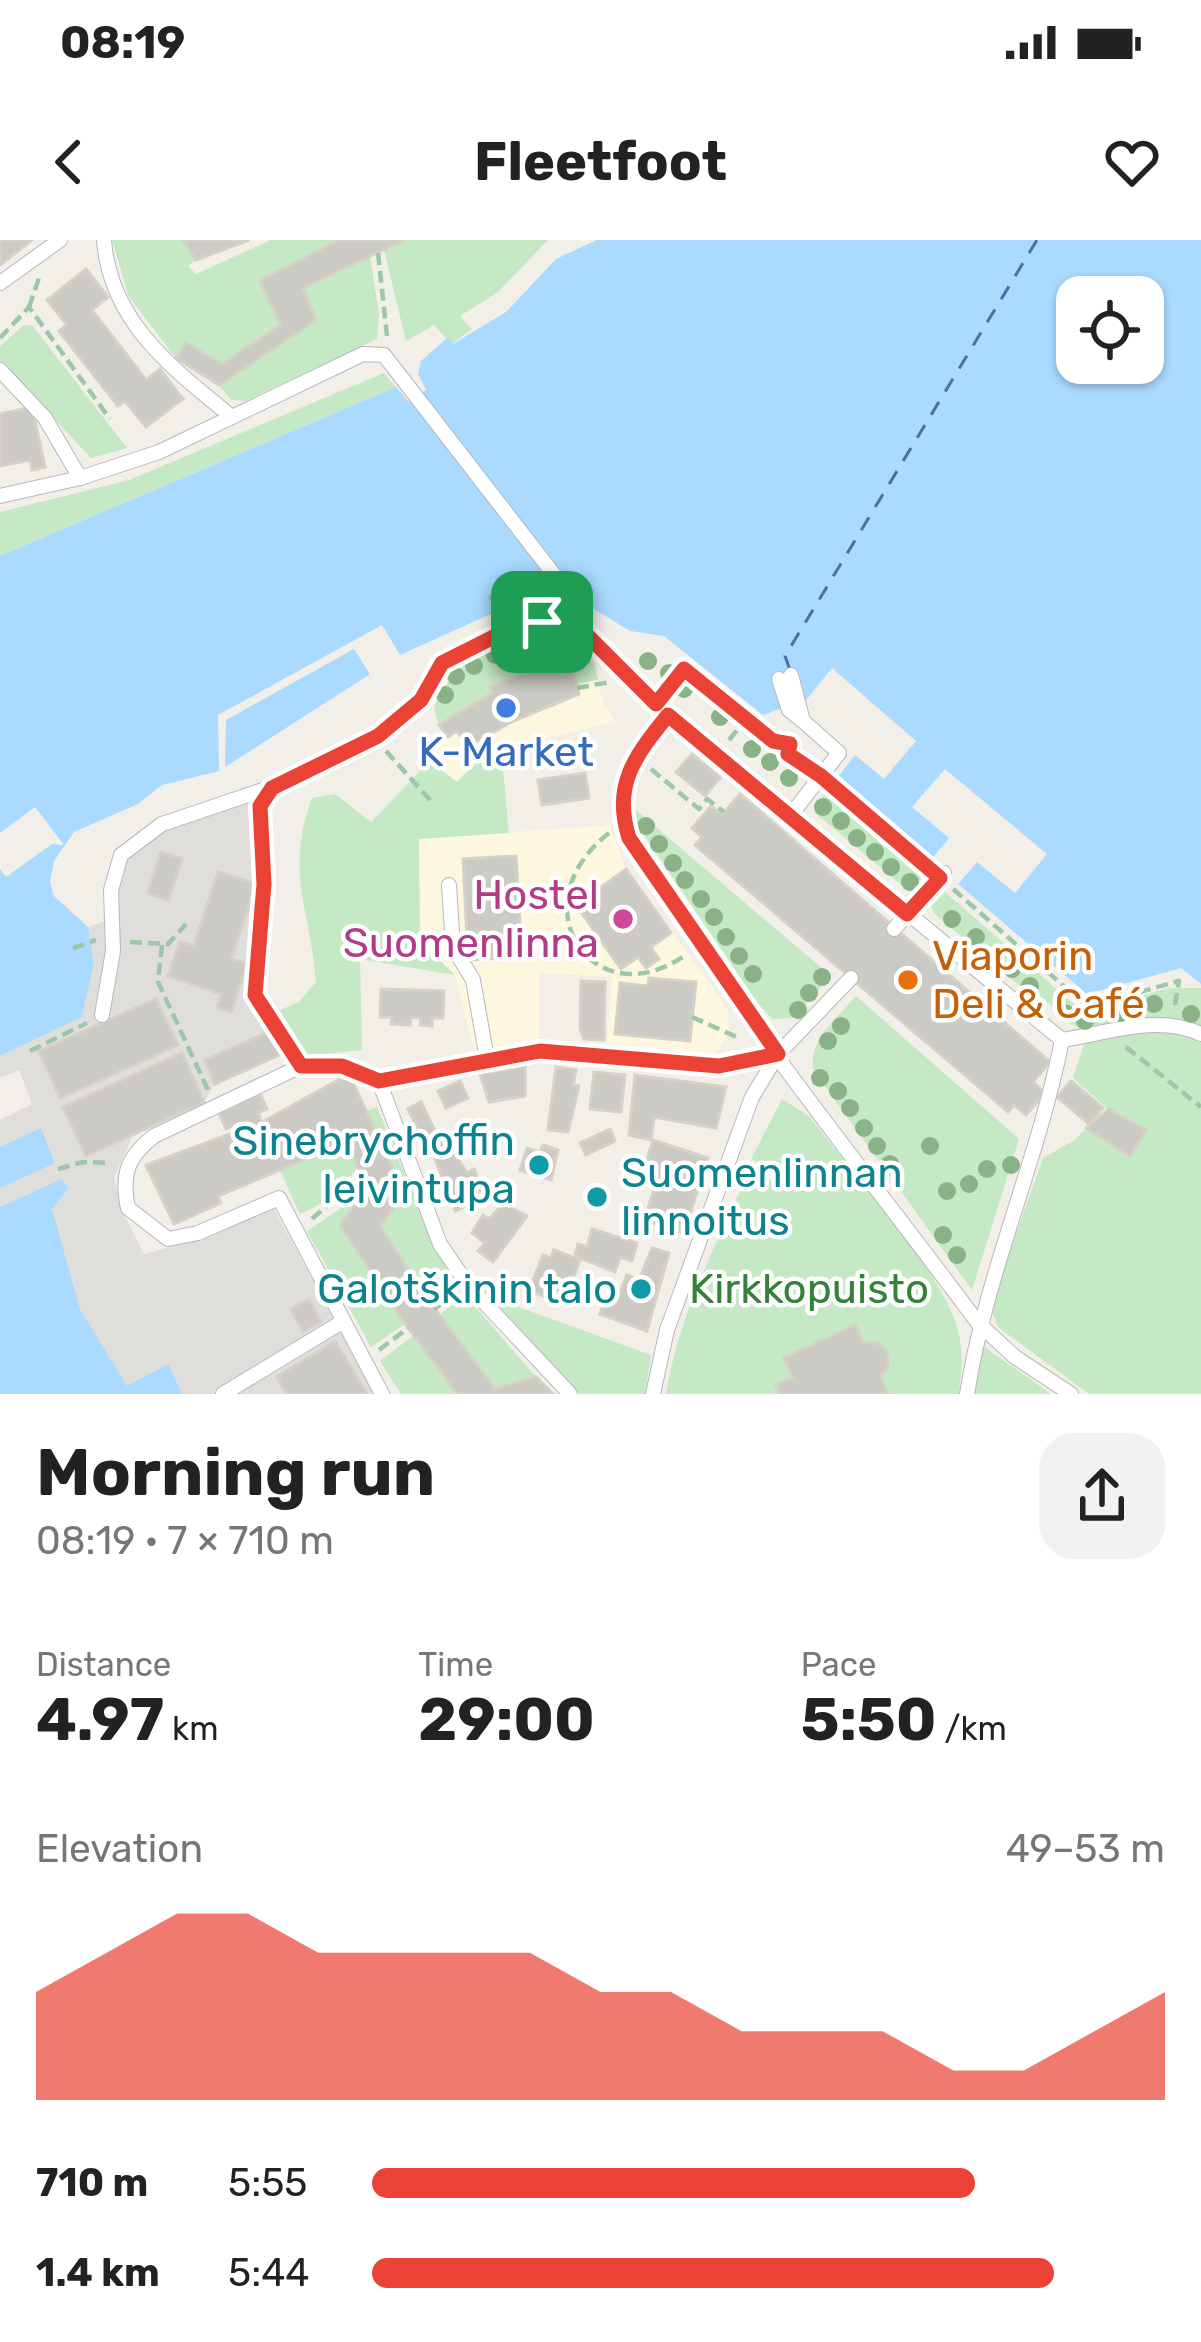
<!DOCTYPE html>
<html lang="en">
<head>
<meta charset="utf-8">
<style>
	:root { --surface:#fff; --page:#f2f2f2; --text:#222; --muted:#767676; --accent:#ea4335 }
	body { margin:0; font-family:Rubik,sans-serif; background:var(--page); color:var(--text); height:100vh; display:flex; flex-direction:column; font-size:45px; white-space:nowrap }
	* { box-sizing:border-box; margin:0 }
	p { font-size:39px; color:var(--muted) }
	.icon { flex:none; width:66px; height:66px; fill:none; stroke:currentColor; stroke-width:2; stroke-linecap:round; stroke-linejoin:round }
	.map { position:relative; height:1154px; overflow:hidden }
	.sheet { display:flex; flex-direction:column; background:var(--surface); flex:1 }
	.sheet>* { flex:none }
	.controls { position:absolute; left:1056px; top:36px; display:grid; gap:24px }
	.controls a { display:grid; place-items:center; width:108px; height:108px; border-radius:24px; background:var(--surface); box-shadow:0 3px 9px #0004; font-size:60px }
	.pin { position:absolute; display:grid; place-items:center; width:102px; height:102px; color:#fff; margin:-51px; border-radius:24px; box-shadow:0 6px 18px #0006 }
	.round { display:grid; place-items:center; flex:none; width:126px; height:126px; border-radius:36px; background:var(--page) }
	.headline { display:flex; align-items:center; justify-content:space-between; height:204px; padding:0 36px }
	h1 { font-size:66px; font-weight:700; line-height:90px }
	.figures { display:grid; grid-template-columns:repeat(3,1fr); gap:18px; height:204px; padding:12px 36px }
	.figures div { display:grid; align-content:center }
	.figures b { font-size:60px; font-weight:700 }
	.figures small { font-size:33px; font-weight:400 }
	.figures p { font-size:33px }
	.chart { height:336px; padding:24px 36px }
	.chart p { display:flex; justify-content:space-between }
	.chart svg { width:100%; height:216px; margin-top:12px; fill:var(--accent); opacity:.7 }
	ul { padding:0 36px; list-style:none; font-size:39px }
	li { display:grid; grid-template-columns:192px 144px 1fr; align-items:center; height:90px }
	li i { height:30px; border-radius:15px; background:var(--accent) }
	.status { display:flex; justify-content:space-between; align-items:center; height:84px; padding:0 60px; background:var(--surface); direction:ltr }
	.status svg { height:33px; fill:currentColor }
	header { display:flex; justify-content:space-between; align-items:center; height:156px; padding:0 36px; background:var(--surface); font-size:54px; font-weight:700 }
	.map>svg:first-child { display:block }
</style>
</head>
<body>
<div class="status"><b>08:19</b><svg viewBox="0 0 49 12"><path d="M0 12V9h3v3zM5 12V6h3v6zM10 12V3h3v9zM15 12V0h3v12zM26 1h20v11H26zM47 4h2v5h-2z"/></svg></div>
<header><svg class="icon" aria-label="back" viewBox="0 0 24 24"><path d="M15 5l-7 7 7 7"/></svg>Fleetfoot<svg class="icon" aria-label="heart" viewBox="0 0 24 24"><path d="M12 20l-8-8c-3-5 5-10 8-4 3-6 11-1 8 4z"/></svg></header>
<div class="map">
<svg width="1201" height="1154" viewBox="0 0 1201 1154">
	<rect width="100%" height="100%" fill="#f1efe8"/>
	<g fill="#fef7e0">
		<polygon points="536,395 594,422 603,463 616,482 487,512 457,542 439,532 431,521 436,504 448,497 434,469 440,449 450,435 492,409"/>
		<polygon points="610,585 626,629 728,769 729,790 720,808 708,818 607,804 612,737 539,733 539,803 474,810 455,735 420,701 419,599"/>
	</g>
	<polygon fill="#e0deda" points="249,559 257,643 247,731 250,760 284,813 215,844 204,862 133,895 114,938 124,975 144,1014 213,996 273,967 374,1154 182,1154 167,1124 127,1147 80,1069 65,1023 52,969 61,940 0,967 0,948 55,922 41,889 0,907 0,880 32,864 19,830 0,838 0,816 82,777 94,723 88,687 111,679 115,629 162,584"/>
	<g fill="#c5e8c5">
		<polygon points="112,0 183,0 196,20 188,26 196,34 271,0 339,0 261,41 281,85 222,124 186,103 176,118 129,57"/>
		<polygon points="404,0 548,0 498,52 460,76 472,89 452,104 434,85 406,101 384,10"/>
		<polygon points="370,16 379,74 377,99 245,161 231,160 219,145 315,80 303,48"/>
		<polygon points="32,85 127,208 91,218 0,121 0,106 23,86"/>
		<polygon points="384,133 396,147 0,316 0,272 129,240"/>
		<path d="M 536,395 L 594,422 L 598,440 L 576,444 L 568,415 L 491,447 L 492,453 L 439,485 L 434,469 C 445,430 495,397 536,395 Z"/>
		<path d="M 501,509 L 509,593 L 419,599 L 420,701 L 455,735 L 360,719 L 362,810 L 304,816 L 273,773 L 299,762 L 316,742 C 311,670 284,634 312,558 L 335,554 L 371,582 L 430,521 L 457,542 L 487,512 Z"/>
		<polygon points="824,554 923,635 910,652 814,572"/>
		<polygon points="629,557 637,571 831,736 793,778 772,779 757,762 632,577"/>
		<polygon points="945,652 1092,780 1096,769 1169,748 1201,748 1201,1154 1089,1154 998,1087 990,1066 1043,918 1073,901 1108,869 1073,838 1088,792 1054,776 1058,771 1039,755 1035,759 935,674 931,667"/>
		<path d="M 856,756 L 1019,899 L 972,1050 L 814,831 C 805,803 839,776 856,756 Z"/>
		<path d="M 782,859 L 809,876 C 848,927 935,1024 955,1081 C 964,1106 962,1128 959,1154 L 666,1154 C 679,1075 714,1008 747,936 L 772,940 L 776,931 L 751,919 Z"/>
		<polygon points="377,867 431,999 456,1043 431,1064 380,986 405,953 367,871"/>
		<polygon points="347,903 358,928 327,961 300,974 279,928"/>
		<polygon points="363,937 368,948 341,985 405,1084 371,1107 307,991 341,968"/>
		<polygon points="465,1055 536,1137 495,1149 439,1075"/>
		<polygon points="491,1057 651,1115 645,1154 579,1154"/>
		<polygon points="414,1095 458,1154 401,1154 380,1121"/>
		<polygon points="983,1106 1051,1154 974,1154"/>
	</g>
	<g fill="#aadaff" fill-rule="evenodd">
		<path d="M 597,0 L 1201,0 L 1201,744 L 1181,728 L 1087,754 L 958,644 L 977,622 L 1015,653 L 1047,614 L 945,529 L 912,567 L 949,598 L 930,621 L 835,541 L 855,515 L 884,539 L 916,501 L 832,428 L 807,459 L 763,475 L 664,396 L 630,391 L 589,366 L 564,335 L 545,342 L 548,348 L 400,415 L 219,531 L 162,545 L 138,564 L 74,592 L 54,621 L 50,642 L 54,656 L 88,687 L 94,723 L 82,777 L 0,816 L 0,316 L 396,147 L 409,162 L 426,150 L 418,134 L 421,121 L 447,98 L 453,104 L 506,72 L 556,19 ZM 1077,57 L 1143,57 L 1143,123 L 1077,123 Z"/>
		<polygon points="41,888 55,923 0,948 0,907"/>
		<polygon points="62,939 68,949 52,969 80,1069 127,1146 168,1124 182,1154 0,1154 0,967"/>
	</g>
	<g fill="#f1efe8">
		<polygon points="382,385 400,415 371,436 354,409 226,480 225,528 219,531 218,475"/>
		<polygon points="35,567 64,605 52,604 6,637 0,629 0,593"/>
	</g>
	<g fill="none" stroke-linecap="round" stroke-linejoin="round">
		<polyline stroke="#4174aa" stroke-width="3" stroke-dasharray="15 12" stroke-linecap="butt" points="790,430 785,416 1037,0"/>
	</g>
	<g fill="#cccac5" stroke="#d6d1c6" stroke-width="3">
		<polygon points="0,0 32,0 0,25"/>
		<polygon points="183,0 249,0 196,20"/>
		<polygon points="339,0 404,0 303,48 316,80 219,145 176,118 186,103 222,124 281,85 260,41"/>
		<polygon points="86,29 108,57 92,70 146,140 160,129 183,159 146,187 125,161 118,166 59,91 67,85 47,60"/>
		<polygon points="32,167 45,227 32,230 30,220 0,226 0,174"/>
		<polygon points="569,415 579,454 511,482 469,507 457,491 448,497 439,485 492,453 490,447"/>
		<polygon points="692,514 720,538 705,556 676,532"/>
		<polygon points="585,533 589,558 542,565 538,540"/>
		<polygon points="740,554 1050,822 1033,842 1045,853 1026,875 1014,865 1008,872 695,605 702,597 692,588 711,566 722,575"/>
		<polygon points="161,612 182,619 168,660 148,653"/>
		<polygon points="516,616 522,717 468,720 463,619"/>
		<polygon points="626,629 671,693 651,707 659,719 646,728 638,717 621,729 576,665"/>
		<polygon points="218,632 256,644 231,719 247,724 231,772 217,767 222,754 168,736 180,702 194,706"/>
		<polygon points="649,738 696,742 690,801 615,794 620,743 648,746"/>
		<polygon points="581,741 605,742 604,800 584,799 580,789"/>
		<polygon points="381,749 444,751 443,778 432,778 432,786 420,785 421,778 411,777 410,785 391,784 392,777 380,777"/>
		<polygon points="156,759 178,805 60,858 39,811"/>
		<polygon points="273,790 284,813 215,844 205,820"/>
		<polygon points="182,813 204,862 86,916 63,867"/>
		<polygon points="525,826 525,856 489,862 480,834"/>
		<polygon points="556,827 576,830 573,845 579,846 568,892 548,890"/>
		<polygon points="594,832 625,835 621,872 590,869"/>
		<polygon points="349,834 375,890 218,956 221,963 174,984 146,925 238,891 235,885 226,889 219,873 260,854 267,869 258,873 262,882"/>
		<polygon points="635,835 726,847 716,888 654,877 651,900 629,895"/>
		<polygon points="460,841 468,858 446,868 438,851"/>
		<polygon points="1071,841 1103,868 1089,884 1057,857"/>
		<polygon points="421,862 442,905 429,912 408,869"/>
		<polygon points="1109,869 1146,890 1130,916 1086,888"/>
		<polygon points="610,889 615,901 586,915 580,903"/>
		<polygon points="375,890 405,953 380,986 431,1064 495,1149 536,1137 553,1154 458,1154 405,1084 340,985 368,948 347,903"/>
		<polygon points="653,900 708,918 684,993 644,981 657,940 642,935"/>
		<polygon points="543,905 558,910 551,940 520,930 527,908 540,912"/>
		<polygon points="450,906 467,933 474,929 482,950 475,953 479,960 455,971 433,913"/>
		<polygon points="503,964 527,976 493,1022 478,1011 485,1003 472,993 483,975 489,979"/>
		<polygon points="592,989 637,1003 632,1021 620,1017 615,1032 575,1016 578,1004 587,1007"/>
		<polygon points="652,1008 669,1013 647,1091 600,1074 606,1058 616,1062 627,1035 639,1040"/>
		<polygon points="554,1010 580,1020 571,1044 579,1047 574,1060 566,1057 563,1065 529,1050 543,1015 551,1018"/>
		<polygon points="309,1059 321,1082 303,1092 291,1069"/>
		<polygon points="855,1085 864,1103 877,1103 887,1112 888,1127 880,1136 888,1154 780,1154 776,1145 793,1137 784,1118"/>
		<polygon points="335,1101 367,1154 287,1154 277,1137"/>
	</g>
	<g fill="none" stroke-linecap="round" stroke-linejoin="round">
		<defs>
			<g id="service">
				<path d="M 104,0 C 110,82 173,129 232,177"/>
				<polyline points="0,43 60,0"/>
				<polyline points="0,130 45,178 80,238"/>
				<path d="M 0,256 L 80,238 L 159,212 L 363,114 L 384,115 L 559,341 L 578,368 L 585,393 L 667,475 C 647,500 616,537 621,572 C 625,606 655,639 674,668 C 766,811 876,946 978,1083 L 1015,1117 L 1071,1154"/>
				<polyline points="779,439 789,470 803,481"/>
				<path d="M 667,475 L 1062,800 C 1109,793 1156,774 1201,794"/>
				<polyline points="790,576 839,513 803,481 791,435"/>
				<polyline points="449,645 453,707 473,740 487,819"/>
				<polyline points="894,689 944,633"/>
				<polyline points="102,775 113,711 111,650 121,615 162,584 272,547"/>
				<polyline points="301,826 255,756 264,644 260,566 272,547 378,496 421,460 442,423 519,384 542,382 585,393"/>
				<polyline points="379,841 440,1004 468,1045 570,1154"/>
				<polyline points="223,1154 342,1082"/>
				<path d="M 382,1154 L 279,958 L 198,993 L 168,999 L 128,968 C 121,935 127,917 154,896 L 301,826 L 342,826 L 379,841 L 540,811 L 719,827 L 778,814"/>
				<polyline points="653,1154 667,1090 752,857 778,814 851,738"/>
				<path d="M 967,1154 C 986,1033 1038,921 1062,800"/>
			</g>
		</defs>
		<use href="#service" stroke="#b5b8bc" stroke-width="16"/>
		<g stroke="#9cc7a9" stroke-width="4.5" stroke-dasharray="12 6" stroke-linecap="butt">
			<polyline points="378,13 387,96"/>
			<polyline points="29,67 39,38"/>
			<polyline points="0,98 29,67 110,179"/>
			<polyline points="504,352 513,368"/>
			<polyline points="489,358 513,348"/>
			<polyline points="577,448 610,442"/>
			<polyline points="666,452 684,429 746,479"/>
			<polyline points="795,497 788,514 805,530"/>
			<polyline points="729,500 746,479 773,501 790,504"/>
			<polyline points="386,511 431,561"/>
			<polyline points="651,529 699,569 707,559 724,572"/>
			<polyline points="835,548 927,626"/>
			<path d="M 609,593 C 516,666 594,778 684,716"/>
			<polyline points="953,649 1098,776"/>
			<polyline points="130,702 168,704 186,684"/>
			<polyline points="162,705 158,742 208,850"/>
			<polyline points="73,708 96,700"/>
			<polyline points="1087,767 1179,741 1174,771"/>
			<polyline points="692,777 739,798"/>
			<polyline points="1126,807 1201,867"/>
			<polyline points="30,811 87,783"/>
			<polyline points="58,929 83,922 110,923"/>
			<polyline points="312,979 352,943"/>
			<polyline points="434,1069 454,1055"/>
			<polyline points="379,1110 408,1088"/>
		</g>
		<use href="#service" stroke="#fff" stroke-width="14"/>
	</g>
	<g fill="#89b387">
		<circle cx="552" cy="404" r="9"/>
		<circle cx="525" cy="409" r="9"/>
		<circle cx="495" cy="415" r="9"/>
		<circle cx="582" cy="417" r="9"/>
		<circle cx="648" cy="421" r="9"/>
		<circle cx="474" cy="426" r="9"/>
		<circle cx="669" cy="433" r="9"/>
		<circle cx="456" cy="436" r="9"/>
		<circle cx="684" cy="449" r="9"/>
		<circle cx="445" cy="455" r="9"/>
		<circle cx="720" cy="477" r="9"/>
		<circle cx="752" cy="509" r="9"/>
		<circle cx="770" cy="522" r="9"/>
		<circle cx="789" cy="538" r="9"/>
		<circle cx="823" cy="567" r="9"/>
		<circle cx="841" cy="581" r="9"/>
		<circle cx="646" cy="586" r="9"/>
		<circle cx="857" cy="598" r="9"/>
		<circle cx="659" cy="604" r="9"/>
		<circle cx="875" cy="612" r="9"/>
		<circle cx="673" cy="623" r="9"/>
		<circle cx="891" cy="627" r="9"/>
		<circle cx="685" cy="640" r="9"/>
		<circle cx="910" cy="642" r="9"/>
		<circle cx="701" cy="659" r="9"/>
		<circle cx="714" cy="677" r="9"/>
		<circle cx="952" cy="679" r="9"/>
		<circle cx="726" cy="697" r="9"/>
		<circle cx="976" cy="697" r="9"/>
		<circle cx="739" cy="716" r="9"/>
		<circle cx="995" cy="716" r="9"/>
		<circle cx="1012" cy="729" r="9"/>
		<circle cx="753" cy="734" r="9"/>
		<circle cx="822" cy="737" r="9"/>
		<circle cx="1030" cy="746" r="9"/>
		<circle cx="809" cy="753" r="9"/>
		<circle cx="1154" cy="764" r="9"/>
		<circle cx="798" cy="770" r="9"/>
		<circle cx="1065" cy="773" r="9"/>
		<circle cx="1121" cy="773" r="9"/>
		<circle cx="1191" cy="774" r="9"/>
		<circle cx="1085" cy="781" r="9"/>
		<circle cx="841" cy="786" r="9"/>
		<circle cx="828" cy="801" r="9"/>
		<circle cx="820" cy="838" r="9"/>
		<circle cx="838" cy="851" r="9"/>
		<circle cx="850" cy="868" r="9"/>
		<circle cx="864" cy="888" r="9"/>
		<circle cx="877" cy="906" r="9"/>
		<circle cx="930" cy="906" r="9"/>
		<circle cx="890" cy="924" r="9"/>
		<circle cx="1011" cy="925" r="9"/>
		<circle cx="987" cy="929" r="9"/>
		<circle cx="969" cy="944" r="9"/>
		<circle cx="947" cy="951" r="9"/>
		<circle cx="943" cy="995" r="9"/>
		<circle cx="957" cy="1015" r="9"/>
	</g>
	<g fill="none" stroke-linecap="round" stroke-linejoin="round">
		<defs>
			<path id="route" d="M 542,382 L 585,393 L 656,464 L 684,429 L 773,501 L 790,504 L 788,514 L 821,536 L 940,638 L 907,674 L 668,475 C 635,516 612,545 629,598 L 778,814 L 719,826 L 540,811 L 379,841 L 342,826 L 301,826 L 255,755 L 264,644 L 260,566 L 272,548 L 378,496 L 421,460 L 442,423 L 519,384 Z"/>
		</defs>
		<use href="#route" stroke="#fff" stroke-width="24"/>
		<use href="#route" stroke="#ea4335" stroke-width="15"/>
	</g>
	<circle fill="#3f7fe0" stroke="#fff" stroke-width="4.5" cx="506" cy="468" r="12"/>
	<circle fill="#d1479c" stroke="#fff" stroke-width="4.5" cx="623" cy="679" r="12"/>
	<circle fill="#e8710a" stroke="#fff" stroke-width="4.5" cx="908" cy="740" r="12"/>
	<g fill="#0f9aa8" stroke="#fff" stroke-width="4.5">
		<circle cx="539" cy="925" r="12"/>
		<circle cx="597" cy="957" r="12"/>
		<circle cx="641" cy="1049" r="12"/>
	</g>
	<g text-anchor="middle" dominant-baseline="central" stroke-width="9" stroke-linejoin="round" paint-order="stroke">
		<g font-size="42" fill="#366cbe" stroke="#fff">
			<text x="506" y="512">K-Market</text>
		</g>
		<g font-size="42" fill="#b23c85" stroke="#fff" text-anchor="end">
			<text x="599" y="655">Hostel<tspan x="599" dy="48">Suomenlinna</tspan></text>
		</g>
		<g font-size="42" fill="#c56008" stroke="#fff" text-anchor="start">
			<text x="932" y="716">Viaporin<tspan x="932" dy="48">Deli &amp; Café</tspan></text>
		</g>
		<g font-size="42" fill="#0d838f" stroke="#fff" text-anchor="end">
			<text x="515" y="901">Sinebrychoffin<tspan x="515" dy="48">leivintupa</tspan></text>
			<text x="621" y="933" text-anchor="start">Suomenlinnan<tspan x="621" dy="48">linnoitus</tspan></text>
			<text x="617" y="1049">Galotškinin talo</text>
		</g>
		<g font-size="42" fill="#348238" stroke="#fff">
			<text x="809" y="1049">Kirkkopuisto</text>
		</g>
	</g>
</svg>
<div class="controls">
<a><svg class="icon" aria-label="locate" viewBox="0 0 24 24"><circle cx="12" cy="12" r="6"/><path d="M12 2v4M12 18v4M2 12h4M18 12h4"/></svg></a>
</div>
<div class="pin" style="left:542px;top:382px;background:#1e9e55"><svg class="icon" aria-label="arrive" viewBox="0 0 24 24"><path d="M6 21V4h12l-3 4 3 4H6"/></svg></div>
</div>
<section class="sheet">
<div class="headline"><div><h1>Morning run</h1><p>08:19 · 7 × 710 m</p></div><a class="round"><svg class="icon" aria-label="share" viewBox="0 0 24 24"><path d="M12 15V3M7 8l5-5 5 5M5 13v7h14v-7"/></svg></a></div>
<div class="figures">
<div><p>Distance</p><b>4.97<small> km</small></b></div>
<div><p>Time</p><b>29:00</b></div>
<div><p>Pace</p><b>5:50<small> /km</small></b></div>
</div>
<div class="chart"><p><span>Elevation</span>49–53 m</p>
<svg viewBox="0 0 160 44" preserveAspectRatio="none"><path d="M0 44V22L10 14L20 6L30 6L40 14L50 14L60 14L70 14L80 22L90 22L100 30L110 30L120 30L130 38L140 38L150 30L160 22V44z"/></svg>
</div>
<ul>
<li><b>710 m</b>5:55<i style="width:76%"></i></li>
<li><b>1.4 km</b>5:44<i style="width:86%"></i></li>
</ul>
</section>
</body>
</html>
